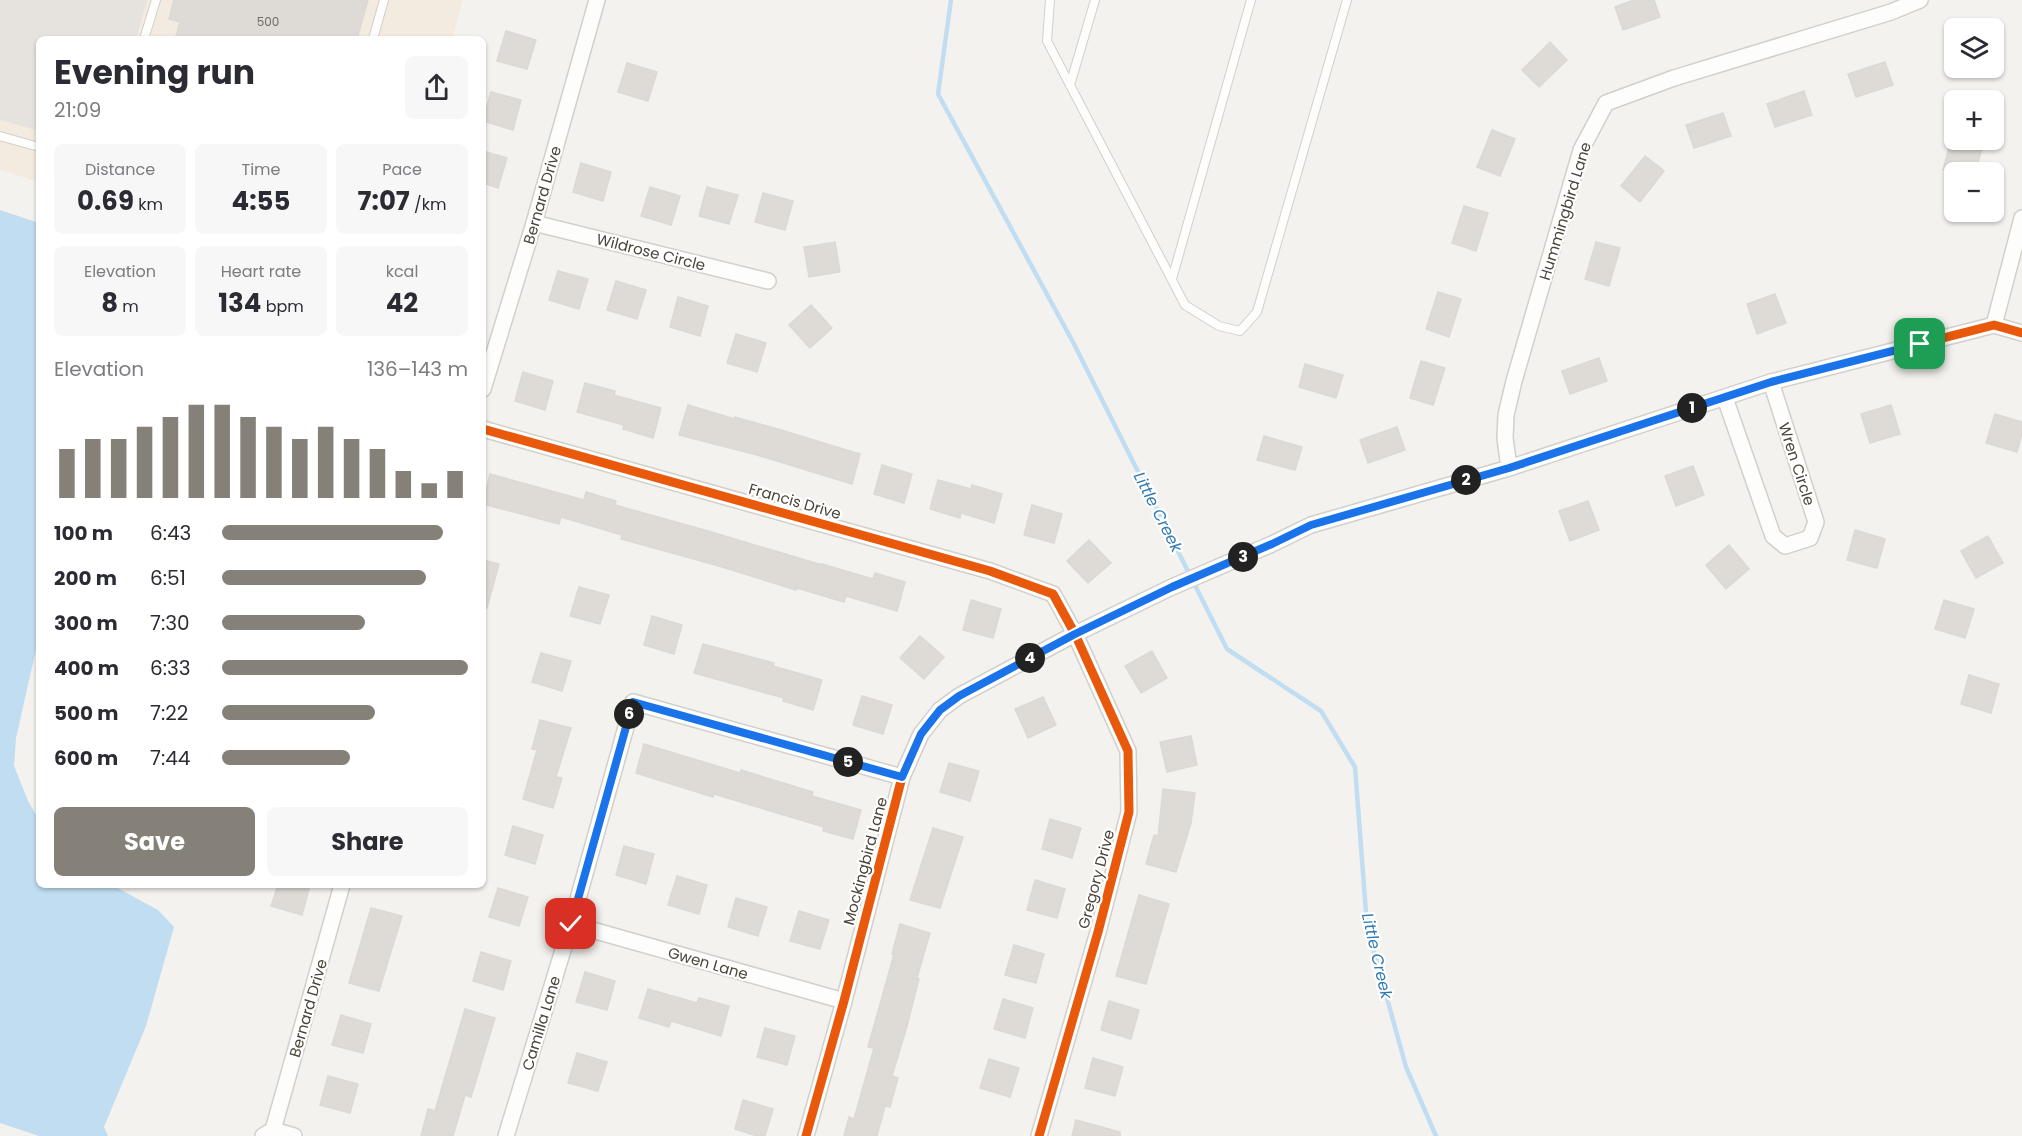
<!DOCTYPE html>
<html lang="en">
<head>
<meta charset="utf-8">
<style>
	:root { --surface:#fff; --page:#f7f7f7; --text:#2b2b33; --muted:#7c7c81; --accent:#868178 }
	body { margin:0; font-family:Poppins,sans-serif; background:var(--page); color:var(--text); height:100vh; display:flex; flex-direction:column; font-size:22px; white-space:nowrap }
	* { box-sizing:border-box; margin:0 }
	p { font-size:20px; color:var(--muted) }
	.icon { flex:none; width:33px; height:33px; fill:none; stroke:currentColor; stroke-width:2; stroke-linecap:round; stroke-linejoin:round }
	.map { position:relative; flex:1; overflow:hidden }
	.panel { position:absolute; left:36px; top:36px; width:450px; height:852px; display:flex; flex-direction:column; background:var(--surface); border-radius:9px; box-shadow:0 2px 4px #0004 }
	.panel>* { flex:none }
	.controls { position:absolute; left:1944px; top:18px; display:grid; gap:12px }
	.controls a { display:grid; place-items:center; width:60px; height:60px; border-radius:9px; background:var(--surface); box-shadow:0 2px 4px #0004; font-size:30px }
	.pin { position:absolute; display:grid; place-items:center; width:51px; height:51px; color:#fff; margin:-26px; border-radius:12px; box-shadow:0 3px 9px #0006 }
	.km { position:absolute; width:30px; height:30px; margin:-15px; border-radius:50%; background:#222; color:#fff; font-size:16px; line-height:30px; text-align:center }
	.round { display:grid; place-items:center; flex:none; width:63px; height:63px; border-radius:9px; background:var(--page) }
	.head { display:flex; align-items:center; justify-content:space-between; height:102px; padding:0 18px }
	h1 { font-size:33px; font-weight:700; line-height:45px }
	.figures { display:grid; grid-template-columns:repeat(3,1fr); gap:9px; height:102px; padding:6px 18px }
	.figures div { display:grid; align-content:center; border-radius:9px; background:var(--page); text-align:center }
	.figures b { font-size:26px; font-weight:700 }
	.figures small { font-size:16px; font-weight:400 }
	.figures p { font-size:16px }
	.chart { height:168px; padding:12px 18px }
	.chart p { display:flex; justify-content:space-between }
	.chart svg { width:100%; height:108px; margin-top:6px; stroke:var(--accent); stroke-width:6 }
	.button { display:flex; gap:12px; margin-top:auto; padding:12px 18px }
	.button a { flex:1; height:69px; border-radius:9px; background:var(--accent); color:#fff; font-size:24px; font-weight:700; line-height:69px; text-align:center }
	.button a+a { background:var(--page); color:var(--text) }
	ul { padding:0 18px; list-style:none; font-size:20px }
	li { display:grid; grid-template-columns:96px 72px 1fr; align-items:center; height:45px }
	li i { height:15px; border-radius:8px; background:var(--accent) }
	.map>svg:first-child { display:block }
</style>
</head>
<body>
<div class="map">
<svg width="2022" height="1136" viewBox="0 0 2022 1136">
	<rect width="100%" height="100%" fill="#f4f2ee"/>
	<polygon fill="#f3ebdf" points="0,0 463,0 452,39 39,39 39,182 0,170"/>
	<polygon fill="#e6e3df" points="0,0 147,0 136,39 39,39 39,131 0,120"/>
	<polygon fill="#c0ddf1" points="0,210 39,223 39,636 16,738 14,766 28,801 39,820 39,885 112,885 158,910 174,927 146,1026 104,1127 108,1136 39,1136 0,1123"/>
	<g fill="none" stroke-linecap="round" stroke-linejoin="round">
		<polyline stroke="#c0ddf1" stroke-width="4.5" points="951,0 938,94 1074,344 1227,649 1321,711 1355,767 1367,926 1406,1067 1436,1136"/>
	</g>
	<g fill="#dedbd6" stroke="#dcd9d4" stroke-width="1.5">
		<polygon points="174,0 368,0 357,39 175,39 180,22 169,19"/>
		<polygon points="1634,0 1654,0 1660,17 1623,30 1615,7"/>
		<polygon points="506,31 536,40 527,69 497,61"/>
		<polygon points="1550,42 1567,60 1539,87 1522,70"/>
		<polygon points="1885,62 1893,85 1856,97 1848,74"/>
		<polygon points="627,63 657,72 648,101 618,92"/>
		<polygon points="1804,91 1812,115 1775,127 1767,104"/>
		<polygon points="491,92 521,100 513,130 483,121"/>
		<polygon points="1723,113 1731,136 1694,148 1686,125"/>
		<polygon points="1492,130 1515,139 1500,176 1477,167"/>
		<polygon points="1951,140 1982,149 1975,172 1953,172 1943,170"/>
		<polygon points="483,151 507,158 498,188 483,183"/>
		<polygon points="1645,156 1664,171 1640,202 1621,186"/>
		<polygon points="581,163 611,172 603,201 573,192"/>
		<polygon points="650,187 680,196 671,225 641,216"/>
		<polygon points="707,187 738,195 729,224 699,216"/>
		<polygon points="763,193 793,201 785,230 755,222"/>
		<polygon points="1464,206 1488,213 1476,251 1452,243"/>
		<polygon points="835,242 840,272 809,277 804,247"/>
		<polygon points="1596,242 1620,248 1609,286 1585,279"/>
		<polygon points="558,271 588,279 579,309 549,300"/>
		<polygon points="616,281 646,290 637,319 607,310"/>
		<polygon points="1438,292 1461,299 1449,337 1426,329"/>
		<polygon points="1775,294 1786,323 1757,334 1747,304"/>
		<polygon points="678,297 708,306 700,336 670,327"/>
		<polygon points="811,305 832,328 810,348 789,325"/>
		<polygon points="736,334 766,343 757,372 727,363"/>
		<polygon points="1599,358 1607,381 1570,394 1562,371"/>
		<polygon points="1421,361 1445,368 1433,405 1410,398"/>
		<polygon points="1305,364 1343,375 1336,398 1299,387"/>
		<polygon points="523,372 553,381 545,410 515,401"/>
		<polygon points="585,383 615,391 614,395 661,408 653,438 623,429 624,425 577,412"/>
		<polygon points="688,405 735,419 735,417 781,430 860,454 852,484 757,455 679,435"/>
		<polygon points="1891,405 1900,434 1870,443 1861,414"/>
		<polygon points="1995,414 2022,422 2022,433 2017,452 1986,443"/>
		<polygon points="1397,427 1405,450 1368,463 1360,440"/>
		<polygon points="1264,436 1302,447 1295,470 1257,460"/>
		<polygon points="882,465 912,474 904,503 874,494"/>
		<polygon points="1693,466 1704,495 1676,506 1665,476"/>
		<polygon points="490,474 584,500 586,492 616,501 615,505 708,531 822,565 822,564 873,579 875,573 905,582 897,611 846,596 844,602 797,588 796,590 719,566 621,539 622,535 561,517 559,524 483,504"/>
		<polygon points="938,480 971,489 972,485 1002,494 994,523 961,513 960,518 930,509"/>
		<polygon points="1588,501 1599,530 1570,541 1559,511"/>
		<polygon points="1032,505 1062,514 1054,543 1024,535"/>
		<polygon points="1855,530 1885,539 1877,568 1847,560"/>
		<polygon points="1988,536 2003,563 1976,578 1961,551"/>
		<polygon points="1089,540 1111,563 1088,583 1067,561"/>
		<polygon points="1729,545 1749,569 1726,589 1706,565"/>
		<polygon points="483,560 499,564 487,608 483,608"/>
		<polygon points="579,587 609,595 600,624 570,616"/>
		<polygon points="971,600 1001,609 993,638 963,630"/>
		<polygon points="1944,600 1974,609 1965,638 1935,629"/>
		<polygon points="652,616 682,625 674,654 644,645"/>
		<polygon points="920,636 944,657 924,679 900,658"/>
		<polygon points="703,644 774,663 773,666 822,680 813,710 783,701 784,698 694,673"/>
		<polygon points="1152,651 1167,678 1141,693 1125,666"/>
		<polygon points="541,653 571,661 562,691 532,682"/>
		<polygon points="1969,675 1999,684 1991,713 1961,704"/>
		<polygon points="862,696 892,705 883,734 853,725"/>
		<polygon points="1043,697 1056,725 1028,738 1015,709"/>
		<polygon points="540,720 571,728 556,777 562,778 553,808 523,799 537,750 532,749"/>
		<polygon points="1191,736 1197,765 1167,772 1160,742"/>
		<polygon points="644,744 740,773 741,770 813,792 812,796 861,810 853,839 823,831 824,827 714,794 713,797 636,773"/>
		<polygon points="949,763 979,771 970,801 940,792"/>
		<polygon points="1163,789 1195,793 1191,823 1176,872 1146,864 1154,835 1158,836"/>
		<polygon points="1050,819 1081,828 1072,858 1042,849"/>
		<polygon points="513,826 543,835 535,864 505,855"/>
		<polygon points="933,828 963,837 940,908 910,900"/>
		<polygon points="624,846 654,854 646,884 616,875"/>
		<polygon points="677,876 707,885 699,914 668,905"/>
		<polygon points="1035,880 1065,889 1057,918 1027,910"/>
		<polygon points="278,885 310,885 302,915 271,906"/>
		<polygon points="498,888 528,897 519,926 489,917"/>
		<polygon points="1139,895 1169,904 1146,984 1116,976"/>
		<polygon points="736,898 767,907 758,936 728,927"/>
		<polygon points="371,908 402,916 379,991 349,983"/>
		<polygon points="799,911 829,920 820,949 790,941"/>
		<polygon points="900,924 930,933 917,978 919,979 907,1026 892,1076 898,1078 890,1107 885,1106 877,1136 844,1136 849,1117 854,1119 874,1048 868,1047 894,954 892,954"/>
		<polygon points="1014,945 1044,954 1036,983 1005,975"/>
		<polygon points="481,952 511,961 503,990 473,981"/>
		<polygon points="585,972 615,981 607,1010 576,1002"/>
		<polygon points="648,989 697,1003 699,998 729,1006 721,1036 671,1021 669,1027 639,1018"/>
		<polygon points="1003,999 1033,1008 1025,1038 994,1029"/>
		<polygon points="1109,1001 1139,1010 1131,1039 1101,1030"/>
		<polygon points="465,1009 495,1018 471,1097 465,1095 453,1136 421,1136 428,1109 435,1111"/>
		<polygon points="341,1015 371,1024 363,1053 332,1045"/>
		<polygon points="765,1028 795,1036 787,1065 757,1057"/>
		<polygon points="577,1053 607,1062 598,1091 568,1083"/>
		<polygon points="1093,1058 1123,1067 1115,1096 1085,1088"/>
		<polygon points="989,1059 1019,1068 1010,1097 980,1088"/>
		<polygon points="328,1076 358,1084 350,1113 320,1105"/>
		<polygon points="743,1100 773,1109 765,1136 757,1136 735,1129"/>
		<polygon points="1076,1120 1120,1132 1120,1136 1072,1136"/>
	</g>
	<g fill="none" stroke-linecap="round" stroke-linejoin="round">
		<defs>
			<g id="service">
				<polyline points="1050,0 1047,41 1185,305 1219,326 1240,331 1257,312 1347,0"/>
				<polyline points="144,39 156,0"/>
				<polyline points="373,39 384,0"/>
				<polyline points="1070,85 1095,0"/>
				<polyline points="0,136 39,147"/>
				<polyline points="1172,279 1251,0"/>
			</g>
			<g id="minor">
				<polyline points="534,223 768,281"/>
				<polyline points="1994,325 2022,218"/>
				<polyline points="483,389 534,223 597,0"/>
				<polyline points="1725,398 1773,536 1785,546 1810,538 1816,522 1771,382"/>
				<polyline points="483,429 990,571 1053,594 1075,634 1128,751 1129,812 1098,932 1039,1136"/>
				<polyline points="1509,468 1505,438 1506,415 1514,381 1581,150 1606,103 1674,78 1891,12 1920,0"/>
				<polyline points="571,924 844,1001"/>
				<polyline points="273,1130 342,885"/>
				<polyline points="263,1136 273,1130 294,1136"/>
				<polyline points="506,1136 571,924 633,702 902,777"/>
				<polyline points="806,1136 844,1001 902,777 921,734 940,710 959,696 1075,634 1172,587 1272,544 1311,525 1509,468 1771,382 1994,325 2022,333"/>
			</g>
		</defs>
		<use href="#service" stroke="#d2d0cb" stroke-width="10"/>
		<use href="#minor" stroke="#d2d0cb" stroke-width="18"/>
		<use href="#service" stroke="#fdfdfc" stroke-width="8"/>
		<use href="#minor" stroke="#fdfdfc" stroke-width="15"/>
		<defs>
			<g id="cycleway">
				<polyline points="483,429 990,571 1053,594 1075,634 1128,751 1129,812 1098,932 1039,1136"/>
				<polyline points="806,1136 844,1001 902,777 921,734 940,710 959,696 1075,634 1172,587 1272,544 1311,525 1509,468 1771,382 1994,325 2022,333"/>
			</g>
		</defs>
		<use href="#cycleway" stroke="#fff" stroke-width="13"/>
		<use href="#cycleway" stroke="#e8590c" stroke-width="9"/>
	</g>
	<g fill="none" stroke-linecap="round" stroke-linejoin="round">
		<defs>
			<polyline id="route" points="571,924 633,702 902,777 921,734 940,710 959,696 1075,634 1172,587 1272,544 1311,525 1509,468 1771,382 1920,344"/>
		</defs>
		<use href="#route" stroke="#fff" stroke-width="12"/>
		<use href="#route" stroke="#1a73e8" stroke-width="8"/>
	</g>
	<g text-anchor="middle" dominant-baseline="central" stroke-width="4.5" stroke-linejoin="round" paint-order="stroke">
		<g font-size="12" fill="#706a61">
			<text x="268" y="21">500</text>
		</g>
		<g font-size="15" fill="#4b4439" stroke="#fff">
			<text transform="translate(542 195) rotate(-74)">Bernard Drive</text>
			<text transform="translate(1565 211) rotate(-73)">Hummingbird Lane</text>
			<text transform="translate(651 252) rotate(14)">Wildrose Circle</text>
			<text transform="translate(1797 464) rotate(72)">Wren Circle</text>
			<text transform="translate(795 501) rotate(16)">Francis Drive</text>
			<text transform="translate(865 861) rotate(-75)">Mockingbird Lane</text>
			<text transform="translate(1096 879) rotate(-75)">Gregory Drive</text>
			<text transform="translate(708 963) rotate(16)">Gwen Lane</text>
			<text transform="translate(308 1008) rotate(-74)">Bernard Drive</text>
			<text transform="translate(541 1023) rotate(-73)">Camilla Lane</text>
		</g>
		<g font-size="16" font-style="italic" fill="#2e7ab2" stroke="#fff">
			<text transform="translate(1158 512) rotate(63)">Little Creek</text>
			<text transform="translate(1377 956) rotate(77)">Little Creek</text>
		</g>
	</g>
</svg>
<div class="controls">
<a><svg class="icon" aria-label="layers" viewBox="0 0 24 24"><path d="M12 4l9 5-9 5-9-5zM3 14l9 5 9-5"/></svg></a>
<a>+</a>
<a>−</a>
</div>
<div class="pin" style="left:1920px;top:344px;background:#1e9e55"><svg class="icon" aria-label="arrive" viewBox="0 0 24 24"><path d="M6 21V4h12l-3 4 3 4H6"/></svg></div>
<div class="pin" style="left:571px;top:924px;background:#d93025"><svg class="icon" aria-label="check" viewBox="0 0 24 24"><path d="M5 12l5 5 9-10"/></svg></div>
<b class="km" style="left:1692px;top:408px">1</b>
<b class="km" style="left:1466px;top:480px">2</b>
<b class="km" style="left:1243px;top:557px">3</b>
<b class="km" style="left:1030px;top:658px">4</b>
<b class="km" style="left:848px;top:762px">5</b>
<b class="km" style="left:629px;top:714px">6</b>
<section class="panel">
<div class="head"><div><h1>Evening run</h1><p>21:09</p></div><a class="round"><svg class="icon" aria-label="share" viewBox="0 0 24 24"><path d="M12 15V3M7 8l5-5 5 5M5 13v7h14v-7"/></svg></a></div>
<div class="figures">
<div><p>Distance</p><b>0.69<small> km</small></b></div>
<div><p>Time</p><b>4:55</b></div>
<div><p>Pace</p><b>7:07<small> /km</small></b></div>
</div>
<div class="figures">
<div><p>Elevation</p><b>8<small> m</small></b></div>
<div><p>Heart rate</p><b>134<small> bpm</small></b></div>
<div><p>kcal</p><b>42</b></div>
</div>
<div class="chart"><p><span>Elevation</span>136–143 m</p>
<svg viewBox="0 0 160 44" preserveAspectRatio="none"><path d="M5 44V24M15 44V20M25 44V20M35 44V15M45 44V11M55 44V6M65 44V6M75 44V11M85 44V15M95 44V20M105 44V15M115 44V20M125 44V24M135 44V33M145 44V38M155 44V33"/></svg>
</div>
<ul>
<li><b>100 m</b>6:43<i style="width:90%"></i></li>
<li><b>200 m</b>6:51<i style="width:83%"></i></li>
<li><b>300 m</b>7:30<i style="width:58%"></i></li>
<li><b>400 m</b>6:33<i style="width:100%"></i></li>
<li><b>500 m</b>7:22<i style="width:62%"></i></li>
<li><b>600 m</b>7:44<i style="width:52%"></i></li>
</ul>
<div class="button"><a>Save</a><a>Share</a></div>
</section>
</div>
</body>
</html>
